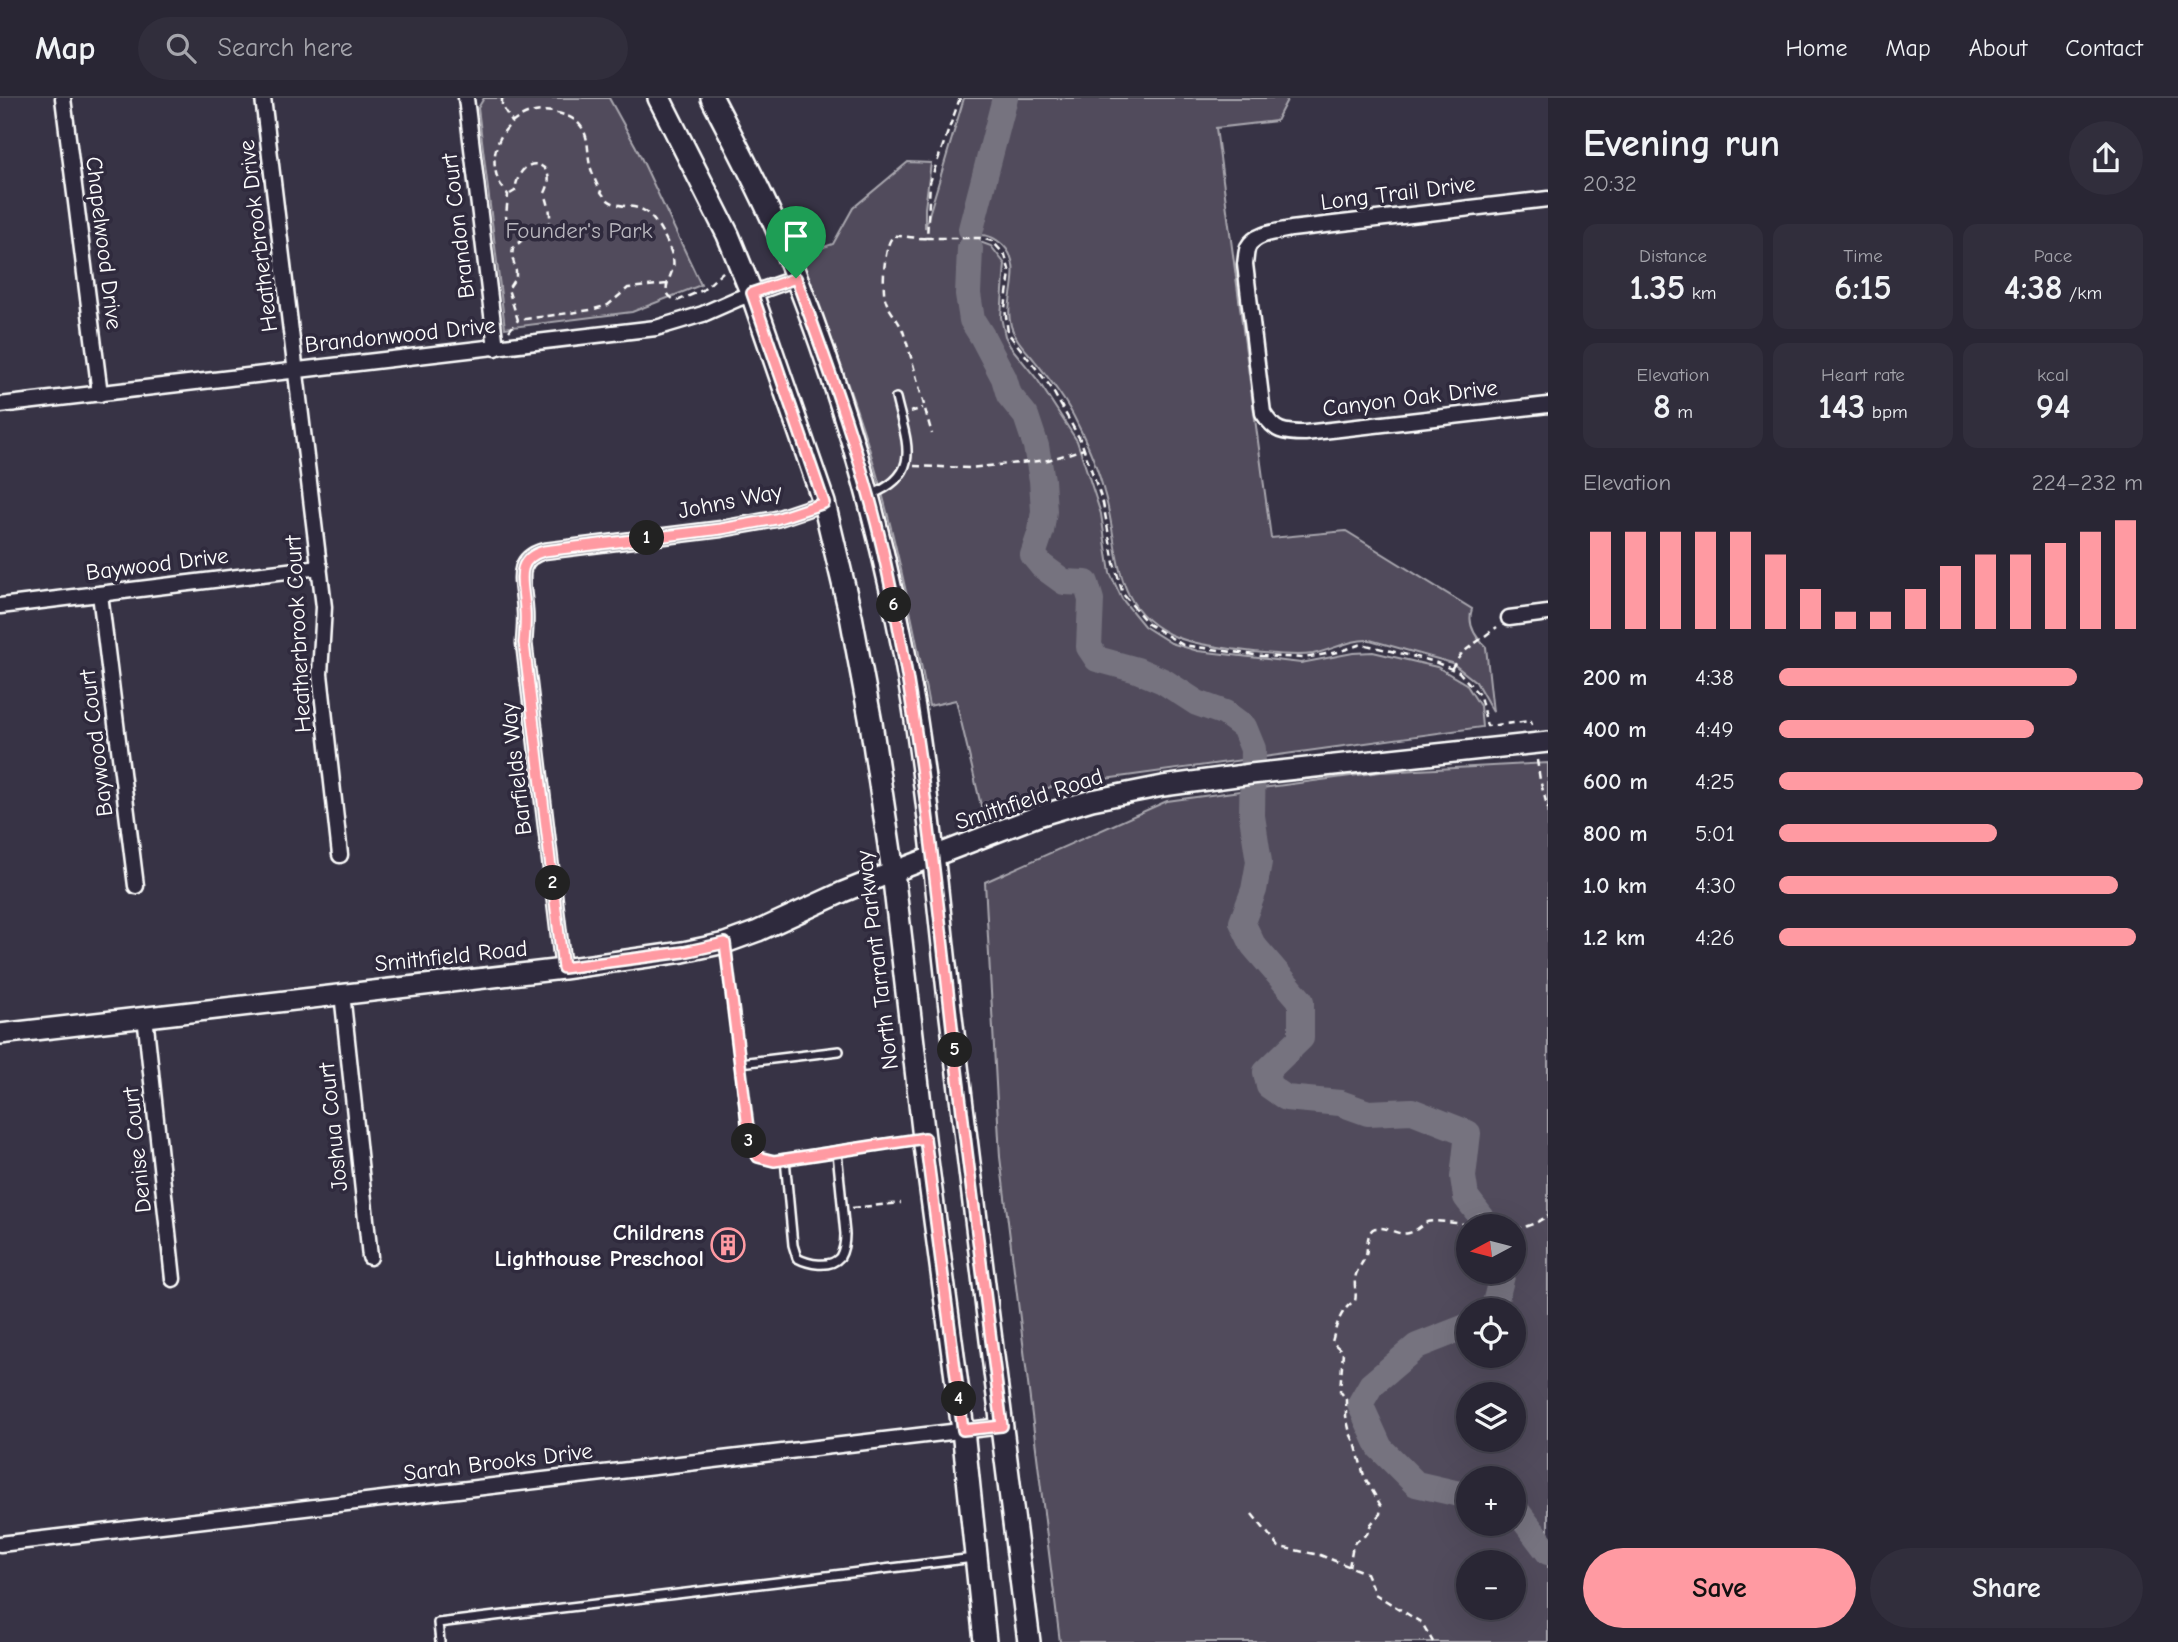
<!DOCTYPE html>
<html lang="en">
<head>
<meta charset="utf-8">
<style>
	:root { --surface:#292634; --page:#312e3c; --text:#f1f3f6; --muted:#a5a5ac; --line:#45434f; --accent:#ff9aa2 }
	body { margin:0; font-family:"Comic Neue",sans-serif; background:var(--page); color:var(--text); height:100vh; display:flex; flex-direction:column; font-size:26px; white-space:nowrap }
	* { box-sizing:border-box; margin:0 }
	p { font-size:23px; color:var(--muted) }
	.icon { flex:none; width:38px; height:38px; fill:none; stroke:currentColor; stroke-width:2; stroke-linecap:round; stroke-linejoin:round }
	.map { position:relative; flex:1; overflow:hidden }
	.drawer { display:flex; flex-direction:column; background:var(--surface); width:630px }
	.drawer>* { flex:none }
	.needle { width:46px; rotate:263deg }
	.controls { position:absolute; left:1456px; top:1116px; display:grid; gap:14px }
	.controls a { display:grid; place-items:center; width:70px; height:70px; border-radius:50%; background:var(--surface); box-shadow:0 7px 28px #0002,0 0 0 2px var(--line); font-size:35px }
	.pin { position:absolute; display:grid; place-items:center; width:60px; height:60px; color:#fff; margin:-72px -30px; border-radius:50% 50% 50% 0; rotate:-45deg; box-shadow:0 0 7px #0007 }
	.pin .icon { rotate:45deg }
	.km { position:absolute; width:35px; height:35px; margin:-18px; border-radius:50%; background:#222; color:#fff; font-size:19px; line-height:35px; text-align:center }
	.round { display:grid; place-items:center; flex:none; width:74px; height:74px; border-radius:37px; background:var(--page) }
	.summary { display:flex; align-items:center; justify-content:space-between; height:119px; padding:0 35px }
	h1 { font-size:38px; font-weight:700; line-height:52px }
	.stats { display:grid; grid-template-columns:repeat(3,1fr); gap:10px; height:119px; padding:7px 35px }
	.stats div { display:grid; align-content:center; border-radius:14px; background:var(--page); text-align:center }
	.stats b { font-size:35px; font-weight:700 }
	.stats small { font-size:19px; font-weight:400 }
	.stats p { font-size:19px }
	.chart { height:196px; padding:14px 35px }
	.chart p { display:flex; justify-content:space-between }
	.chart svg { width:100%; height:126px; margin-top:7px; stroke:var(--accent); stroke-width:6 }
	.primary-button { display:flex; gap:14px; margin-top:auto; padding:14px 35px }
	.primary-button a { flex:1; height:80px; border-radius:42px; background:var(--accent); color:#111; font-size:28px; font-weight:700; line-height:80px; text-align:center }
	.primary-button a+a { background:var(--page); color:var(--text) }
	ul { padding:0 35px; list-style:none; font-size:23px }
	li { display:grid; grid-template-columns:112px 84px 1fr; align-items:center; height:52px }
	li i { height:18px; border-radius:9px; background:var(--accent) }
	header { display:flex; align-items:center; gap:42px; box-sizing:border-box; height:98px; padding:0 35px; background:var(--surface); border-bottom:2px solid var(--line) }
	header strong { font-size:33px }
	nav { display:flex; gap:38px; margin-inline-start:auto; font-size:24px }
	.search { width:490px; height:63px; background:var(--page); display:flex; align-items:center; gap:18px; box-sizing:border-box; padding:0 24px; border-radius:38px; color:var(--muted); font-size:26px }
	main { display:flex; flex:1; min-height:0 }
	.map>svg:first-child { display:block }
</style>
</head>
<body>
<header>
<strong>Map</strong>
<div class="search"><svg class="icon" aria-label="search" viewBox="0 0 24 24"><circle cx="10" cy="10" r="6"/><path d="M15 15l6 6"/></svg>Search here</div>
<nav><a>Home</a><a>Map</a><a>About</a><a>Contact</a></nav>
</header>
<main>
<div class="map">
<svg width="1548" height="1544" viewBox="0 0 1548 1544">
	<rect width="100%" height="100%" fill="#373345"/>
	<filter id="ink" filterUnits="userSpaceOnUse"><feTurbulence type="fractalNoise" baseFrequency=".0143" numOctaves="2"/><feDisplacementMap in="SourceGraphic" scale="14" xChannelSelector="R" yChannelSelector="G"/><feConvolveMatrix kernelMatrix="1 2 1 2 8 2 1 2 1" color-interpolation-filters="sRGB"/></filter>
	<g filter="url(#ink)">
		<g fill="#514c5c" stroke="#a8a6ae" stroke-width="2" fill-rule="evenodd">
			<polygon points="484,0 609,0 636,49 701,187 632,214 505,230 478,10"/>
			<path d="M 964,0 L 1288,0 L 1276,23 L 1216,30 L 1271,440 L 1346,433 L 1472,511 C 1467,526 1475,539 1486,549 L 1493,614 L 1476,584 L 1452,565 L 1370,542 C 1351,541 1332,552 1313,556 C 1287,560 1201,549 1176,539 C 1109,511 1121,450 1104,394 C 1098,370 1088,347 1077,325 C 1067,303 1050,282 1035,263 C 1027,253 1015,242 1011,228 C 1003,201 1026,170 1003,147 C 995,140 989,137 979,137 L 980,144 L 991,148 L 1005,166 L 1001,219 L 1005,238 L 1010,248 L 1037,281 L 1077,343 L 1101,416 L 1110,475 L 1122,501 L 1144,528 L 1171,545 L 1198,553 L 1301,565 L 1353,555 L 1373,554 L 1437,569 L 1466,586 L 1480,608 L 1482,629 L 1054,688 L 982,712 L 956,602 L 929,608 C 913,522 895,436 870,353 C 849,286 825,222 800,157 L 833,146 L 853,110 L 908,64 L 931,65 L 925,110 L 925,130 Z"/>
			<path d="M 1548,665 L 1548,1544 L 1060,1544 L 1000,1059 L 985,784 L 1167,703 L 1380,674 ZM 1468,1129 L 1514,1129 L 1514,1174 L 1468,1174 ZM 1468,1213 L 1514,1213 L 1514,1258 L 1468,1258 ZM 1468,1297 L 1514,1297 L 1514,1342 L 1468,1342 ZM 1468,1381 L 1514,1381 L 1514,1426 L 1468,1426 ZM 1468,1465 L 1514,1465 L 1514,1510 L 1468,1510 Z"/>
		</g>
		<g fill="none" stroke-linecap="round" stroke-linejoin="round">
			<g stroke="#76737f" stroke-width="26">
				<polyline points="971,131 1005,0"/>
				<polyline points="970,151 968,196 972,222 982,238 1004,280 1009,297 1026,318 1036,348 1042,382 1044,413 1041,433 1033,457 1042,468 1064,484 1086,485 1091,502 1089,549 1097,561 1137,572 1163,583 1197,605 1225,615 1244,629 1253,651 1252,718 1259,764 1254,792 1242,824 1253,847 1301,903 1301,940 1266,974 1269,988 1286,1000 1340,1005 1368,1015 1412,1013 1468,1035 1463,1079 1466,1099 1489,1129"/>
				<polyline points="1493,1213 1503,1174"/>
				<polyline points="1468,1228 1417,1248 1371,1287 1360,1306 1380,1350 1416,1386 1468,1398"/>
				<polyline points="1514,1409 1548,1454"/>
			</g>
			<defs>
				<g id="service">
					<path d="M 870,397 C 924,376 906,344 896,300"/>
					<polyline points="725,847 749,1046 758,1059 774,1063 920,1041"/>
					<polyline points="740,965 839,953"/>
					<path d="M 785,1061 L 793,1147 L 797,1160 C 808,1166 830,1171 840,1159 C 844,1152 845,1143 845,1136 L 837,1054"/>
					<polyline points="440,1544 438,1525 974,1460"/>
				</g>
				<g id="minor">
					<polyline points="63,0 100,296"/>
					<polyline points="263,0 324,509 320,576 340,757"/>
					<polyline points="466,0 496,250"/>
					<path d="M 1548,101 L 1291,131 C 1277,134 1255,135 1248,149 C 1246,153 1246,161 1245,166 L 1263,315 C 1275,334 1283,335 1305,335 L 1548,307"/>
					<polyline points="0,307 656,230 703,216 737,201 796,180"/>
					<polyline points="100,496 136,788"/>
					<polyline points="0,508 320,469"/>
					<polyline points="1509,520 1548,515"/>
					<path d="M 563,871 L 524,545 C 525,534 526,523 525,512 C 524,486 512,462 544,453 L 721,431 L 776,421 L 824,405"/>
					<polyline points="342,895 370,1159"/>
					<polyline points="145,918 173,1181"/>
					<polyline points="0,1446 1002,1328"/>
				</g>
				<polyline id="secondary" points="0,936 563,871 683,854 725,845 758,833 843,794 893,774 1038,718 1092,702 1163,688 1251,676 1548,644"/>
				<g id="primary">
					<polyline points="659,0 728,137 752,196 824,405 851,518 871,625 893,774 924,1040 963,1332 985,1544"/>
					<path d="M 712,0 C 735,45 759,89 779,136 C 842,289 887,447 914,610 C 931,715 939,821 952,927 C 977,1133 1003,1338 1029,1544"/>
				</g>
			</defs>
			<use href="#service" stroke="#fff" stroke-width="12"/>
			<use href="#minor" stroke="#fff" stroke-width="19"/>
			<use href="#secondary" stroke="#fff" stroke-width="24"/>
			<use href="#primary" stroke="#fff" stroke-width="26"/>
			<g stroke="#fff" stroke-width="2.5" stroke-dasharray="7 5" stroke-linecap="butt">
				<polyline points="502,0 502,8 512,24"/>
				<polyline points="960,0 930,84 927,140 980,140 992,143 1005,157 1010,175 1005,210 1008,235 1050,288 1081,343 1103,405 1114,465 1123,496 1148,526 1183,547 1262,558 1304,560 1338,554 1362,546 1432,563 1459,574 1480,598 1487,628 1531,623 1532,627"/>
				<path d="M 510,96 L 515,93 C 520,50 561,65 545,95 C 552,117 556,133 527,138"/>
				<path d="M 926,140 C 919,141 898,137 894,138 C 884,143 882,189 885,200 C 888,212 898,221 903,233 C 914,266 922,302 932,336"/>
				<path d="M 667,186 L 628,190 L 608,207 L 591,212 L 518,222 L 508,191 L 516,179 L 516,173 L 512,158 L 513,150 L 527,138 L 510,129 L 506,119 L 508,97 C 506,93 501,88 499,84 C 482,45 516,4 557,15 C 566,17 574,20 580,27 C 590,39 587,55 590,68 C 593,77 598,91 604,98 C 612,109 626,107 638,110 C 654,114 670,146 673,161 C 677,177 654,193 677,203 L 703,192 L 724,173"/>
				<polyline points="509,233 518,222"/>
				<polyline points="910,314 923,310"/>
				<polyline points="914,368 969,370 1048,362 1084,351"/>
				<polyline points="1451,571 1462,555 1497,529"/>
				<polyline points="1537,662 1540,682 1548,711"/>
				<polyline points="852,1110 901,1105"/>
				<path d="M 1514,1130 C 1524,1131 1540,1124 1548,1117"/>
				<polyline points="1252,1416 1279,1449 1320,1457 1366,1475 1375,1496 1422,1525 1433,1544"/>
				<path d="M 1349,1469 L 1353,1447 L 1356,1443 L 1367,1436 L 1371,1426 L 1380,1416 L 1381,1408 L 1364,1378 L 1356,1348 L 1350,1335 L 1346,1318 L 1346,1301 L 1340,1293 L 1343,1254 L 1332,1244 C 1336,1229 1340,1211 1355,1203 C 1357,1195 1354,1189 1355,1181 C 1356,1172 1363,1165 1366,1157 C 1368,1149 1366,1137 1373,1131 C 1375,1130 1377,1130 1378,1130 C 1390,1129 1397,1138 1409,1135 C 1417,1133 1421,1127 1427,1124 C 1435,1121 1465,1127 1476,1127 L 1478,1117 L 1488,1115 L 1497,1126 L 1505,1129"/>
			</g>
			<use href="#service" stroke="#2f2a3d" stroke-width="7"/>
			<use href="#minor" stroke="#2f2a3d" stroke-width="14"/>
			<use href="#secondary" stroke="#2f2a3d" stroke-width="19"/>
			<use href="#primary" stroke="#2f2a3d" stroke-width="21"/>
		</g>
	</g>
	<g fill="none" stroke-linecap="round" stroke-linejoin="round" filter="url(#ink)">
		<defs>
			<path id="route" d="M 796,180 C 828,268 861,357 882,449 C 917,604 933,761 951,920 C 966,1056 985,1192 1002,1328 L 963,1332 L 925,1040 L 774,1063 L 758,1059 L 750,1046 L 725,845 L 684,854 L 563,870 L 524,545 C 525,534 526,523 525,512 C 524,486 512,462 544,453 L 721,431 L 776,421 L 824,405 L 752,195 Z"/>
		</defs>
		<use href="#route" stroke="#fff" stroke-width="14"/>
		<use href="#route" stroke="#ff9aa2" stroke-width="9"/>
	</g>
	<defs>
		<symbol id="building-ring" viewBox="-11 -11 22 22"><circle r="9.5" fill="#2f2a3d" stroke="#ff9aa2" stroke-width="1.5"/><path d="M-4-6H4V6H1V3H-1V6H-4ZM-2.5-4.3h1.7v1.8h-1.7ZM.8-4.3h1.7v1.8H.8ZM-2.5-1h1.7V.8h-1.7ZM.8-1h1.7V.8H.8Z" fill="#ff9aa2"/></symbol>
	</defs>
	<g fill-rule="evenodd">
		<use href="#building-ring" x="709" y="1128" width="38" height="38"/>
	</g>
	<g text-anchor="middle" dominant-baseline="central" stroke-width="7" stroke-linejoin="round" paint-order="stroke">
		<g font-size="23" fill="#fff" stroke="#2f2a3d">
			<text transform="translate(1398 95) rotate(-7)">Long Trail Drive</text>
			<text transform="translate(458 128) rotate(-97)">Brandon Court</text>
			<text transform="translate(258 138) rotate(-97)">Heatherbrook Drive</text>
			<text transform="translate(104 145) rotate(83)">Chapelwood Drive</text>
			<text transform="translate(400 237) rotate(-6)">Brandonwood Drive</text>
			<text transform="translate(1410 300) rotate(-7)">Canyon Oak Drive</text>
			<text transform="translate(730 403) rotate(-11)">Johns Way</text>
			<text transform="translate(157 466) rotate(-7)">Baywood Drive</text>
			<text transform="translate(298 536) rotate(-93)">Heatherbrook Court</text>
			<text transform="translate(96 645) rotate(-97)">Baywood Court</text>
			<text transform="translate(516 671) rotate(-97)">Barfields Way</text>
			<text transform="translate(1029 701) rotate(-18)">Smithfield Road</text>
			<text transform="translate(451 858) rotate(-6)">Smithfield Road</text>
			<text transform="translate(877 862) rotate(-97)">North Tarrant Parkway</text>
			<text transform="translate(333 1029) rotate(-96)">Joshua Court</text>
			<text transform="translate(137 1052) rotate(-96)">Denise Court</text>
			<text transform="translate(498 1364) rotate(-7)">Sarah Brooks Drive</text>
		</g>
		<g font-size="23" fill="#b9b7be" stroke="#2f2a3d">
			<text x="579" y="132">Founder's Park</text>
		</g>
		<g font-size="23" font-weight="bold" fill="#fff" stroke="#2f2a3d" text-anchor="end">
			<text x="704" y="1134">Childrens<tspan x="704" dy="26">Lighthouse Preschool</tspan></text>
		</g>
	</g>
</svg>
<div class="controls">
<a><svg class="needle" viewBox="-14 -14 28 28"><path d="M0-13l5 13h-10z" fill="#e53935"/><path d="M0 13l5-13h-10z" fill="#a5a5ac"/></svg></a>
<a><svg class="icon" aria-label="locate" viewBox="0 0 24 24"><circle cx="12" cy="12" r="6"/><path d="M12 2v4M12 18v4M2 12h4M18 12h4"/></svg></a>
<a><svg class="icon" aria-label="layers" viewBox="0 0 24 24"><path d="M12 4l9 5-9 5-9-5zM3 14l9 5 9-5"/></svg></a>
<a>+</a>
<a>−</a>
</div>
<div class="pin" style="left:796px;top:180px;background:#1e9e55"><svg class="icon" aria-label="arrive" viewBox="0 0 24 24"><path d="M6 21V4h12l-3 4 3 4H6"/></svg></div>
<b class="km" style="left:647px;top:440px">1</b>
<b class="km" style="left:553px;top:785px">2</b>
<b class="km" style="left:749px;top:1043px">3</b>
<b class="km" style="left:959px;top:1301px">4</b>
<b class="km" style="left:955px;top:952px">5</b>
<b class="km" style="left:894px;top:507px">6</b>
</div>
<section class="drawer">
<div class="summary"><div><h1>Evening run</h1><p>20:32</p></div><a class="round"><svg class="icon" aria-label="share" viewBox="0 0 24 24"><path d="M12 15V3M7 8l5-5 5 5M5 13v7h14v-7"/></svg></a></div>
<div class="stats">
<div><p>Distance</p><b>1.35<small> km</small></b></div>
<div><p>Time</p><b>6:15</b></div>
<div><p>Pace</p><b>4:38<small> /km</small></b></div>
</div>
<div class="stats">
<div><p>Elevation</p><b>8<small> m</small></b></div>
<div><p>Heart rate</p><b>143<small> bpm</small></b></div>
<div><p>kcal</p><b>94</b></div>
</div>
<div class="chart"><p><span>Elevation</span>224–232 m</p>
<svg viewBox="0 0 160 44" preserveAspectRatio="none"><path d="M5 44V10M15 44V10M25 44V10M35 44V10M45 44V10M55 44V18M65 44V30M75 44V38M85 44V38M95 44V30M105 44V22M115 44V18M125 44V18M135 44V14M145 44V10M155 44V6"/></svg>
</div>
<ul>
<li><b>200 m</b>4:38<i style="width:82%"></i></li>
<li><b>400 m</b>4:49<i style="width:70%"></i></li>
<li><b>600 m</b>4:25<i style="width:100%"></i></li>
<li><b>800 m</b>5:01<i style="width:60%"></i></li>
<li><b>1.0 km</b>4:30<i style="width:93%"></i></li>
<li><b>1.2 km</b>4:26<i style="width:98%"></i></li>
</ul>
<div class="primary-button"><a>Save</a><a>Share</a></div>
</section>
</main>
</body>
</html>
